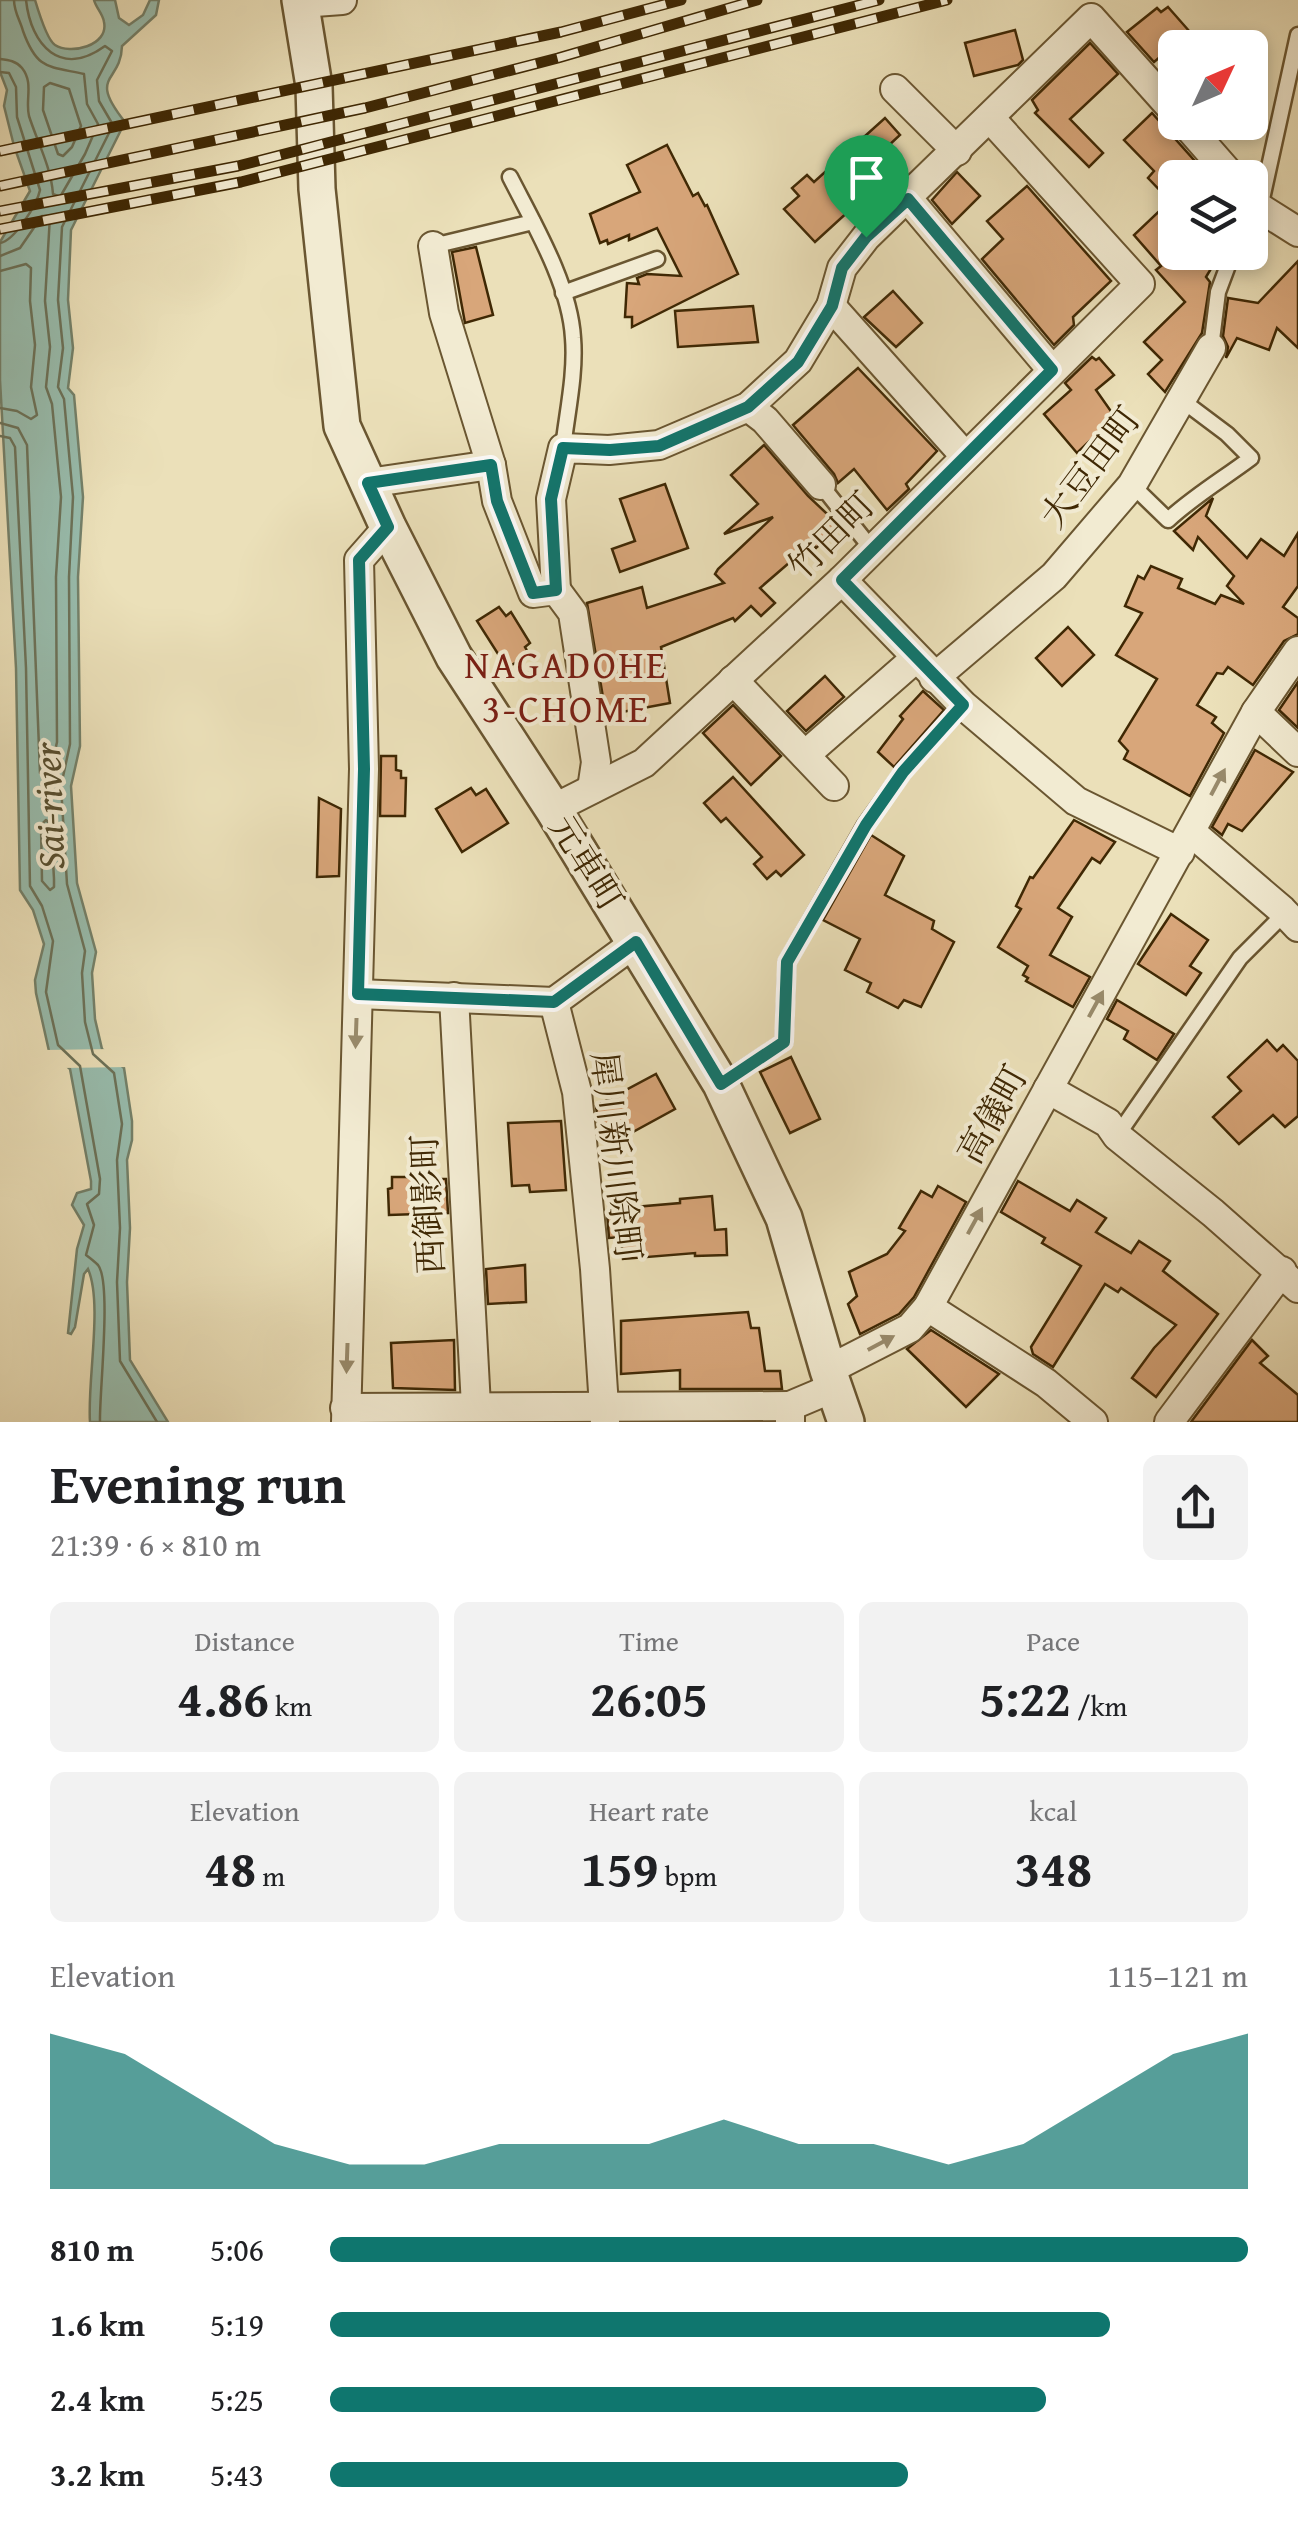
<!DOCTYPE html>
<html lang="en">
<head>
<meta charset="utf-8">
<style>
	:root { --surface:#fff; --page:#f2f2f2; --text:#202124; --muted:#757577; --accent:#0f766e }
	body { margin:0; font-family:"Gentium Book Plus","Noto Serif JP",serif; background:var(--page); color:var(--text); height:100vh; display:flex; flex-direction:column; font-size:38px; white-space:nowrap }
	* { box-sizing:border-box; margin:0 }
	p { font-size:32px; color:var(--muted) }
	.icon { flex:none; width:55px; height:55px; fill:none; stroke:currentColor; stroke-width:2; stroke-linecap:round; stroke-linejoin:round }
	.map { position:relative; height:1422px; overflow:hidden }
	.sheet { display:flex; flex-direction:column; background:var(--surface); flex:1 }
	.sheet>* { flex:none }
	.needle { width:65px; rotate:46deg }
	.fabs { position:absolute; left:1158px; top:30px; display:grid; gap:20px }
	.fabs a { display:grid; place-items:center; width:110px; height:110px; border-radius:15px; background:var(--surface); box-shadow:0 5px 15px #0003; font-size:50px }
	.pin { position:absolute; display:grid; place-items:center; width:85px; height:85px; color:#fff; margin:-102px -42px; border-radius:50% 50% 50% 0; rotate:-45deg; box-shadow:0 0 10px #0007 }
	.pin .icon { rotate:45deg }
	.round { display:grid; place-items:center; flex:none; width:105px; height:105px; border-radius:15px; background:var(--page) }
	.headline { display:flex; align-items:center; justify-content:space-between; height:170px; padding:0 50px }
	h1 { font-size:55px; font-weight:700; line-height:75px }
	.figures { display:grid; grid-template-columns:repeat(3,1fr); gap:15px; height:170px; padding:10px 50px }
	.figures div { display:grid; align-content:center; border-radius:15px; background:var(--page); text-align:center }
	.figures b { font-size:50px; font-weight:700 }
	.figures small { font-size:28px; font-weight:400 }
	.figures p { font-size:28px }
	.chart { height:280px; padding:20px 50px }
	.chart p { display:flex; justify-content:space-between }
	.chart svg { width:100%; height:180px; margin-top:10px; fill:var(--accent); opacity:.7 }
	ul { padding:0 50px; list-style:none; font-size:32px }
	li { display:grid; grid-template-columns:160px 120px 1fr; align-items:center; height:75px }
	li i { height:25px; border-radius:12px; background:var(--accent) }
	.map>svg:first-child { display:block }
</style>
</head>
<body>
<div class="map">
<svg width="1298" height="1422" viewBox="0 0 1298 1422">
	<rect width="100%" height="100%" fill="#ebe0b9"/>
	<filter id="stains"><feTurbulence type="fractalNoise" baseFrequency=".002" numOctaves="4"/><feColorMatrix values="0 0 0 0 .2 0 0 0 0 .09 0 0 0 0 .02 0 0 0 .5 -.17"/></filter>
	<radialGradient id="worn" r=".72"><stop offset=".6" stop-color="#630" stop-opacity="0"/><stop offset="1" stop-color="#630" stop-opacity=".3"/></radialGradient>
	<path fill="#98bdae" stroke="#74816a" stroke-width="2.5" d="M 0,0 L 35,0 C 38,10 47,40 55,45 C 70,55 109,46 104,22 C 103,14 96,8 94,0 L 115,0 L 119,18 L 129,25 L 143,15 L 150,0 L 159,0 L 156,15 L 122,46 C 121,84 87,74 125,122 L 71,230 L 68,300 L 73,348 L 68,388 L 74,395 L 83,497 L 78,577 L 80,746 L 71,786 L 77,883 L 96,952 L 92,973 L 95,1019 L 102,1049 L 124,1068 L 132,1121 L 132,1140 L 127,1160 L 130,1228 L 127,1282 L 130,1360 L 168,1422 L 90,1422 C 87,1382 103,1303 88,1269 L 84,1274 L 75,1327 L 71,1334 L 68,1333 L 77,1249 L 84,1225 L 72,1205 L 77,1193 L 91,1189 L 91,1181 L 70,1069 L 49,1051 L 36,993 L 35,980 L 44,944 L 33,910 L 20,890 L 16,668 L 0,380 L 0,242 L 30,191 L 14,146 L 4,106 L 7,90 L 0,72 Z"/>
	<polygon fill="#ebe0b9" points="110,1049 129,1067 62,1068 44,1050"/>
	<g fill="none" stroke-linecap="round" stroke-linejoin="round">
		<g stroke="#6c7259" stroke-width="2.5">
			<path d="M 26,0 C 31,46 61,78 105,46 L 112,51 L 97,80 L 99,101 L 113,125 L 62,227 L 58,300 L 63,348 L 58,387 L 64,399 L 73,497 L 69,577 L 70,744 L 61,786 L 67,884 L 85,951 L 82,973 L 85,1022 L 93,1054 L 114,1073 L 122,1124 L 117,1160 L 120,1228 L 117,1282 L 120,1361 L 157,1422"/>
			<path d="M 0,59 C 9,60 16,61 22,68 C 34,83 25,100 29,116 C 37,141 51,167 53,194 L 60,197 L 85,154 L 98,124 L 87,104 L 84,74 C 48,66 37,70 23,31 C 20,20 14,12 14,0"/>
			<path d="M 0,72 L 9,73 L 16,87 L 17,117 L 40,190 C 37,205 14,241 0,243"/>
			<polygon points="50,83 69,89 81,126 72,147 63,156 58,154 43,110 44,87"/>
			<polyline points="0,256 20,248 42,216 50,216 45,301 50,347 46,387 52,404 61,497 56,577 57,742 50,774 45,777 40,773 27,445 18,428 0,423"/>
			<polyline points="0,271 26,264 31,268 30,301 35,345 31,387 37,415 31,419 17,411 0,408"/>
			<path d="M 0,436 L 10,438 L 15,447 L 26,668 L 30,886 L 42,906 L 53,941 L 46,992 L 58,1045 L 80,1066 L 100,1179 L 99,1194 L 87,1204 L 94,1225 L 86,1255 C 90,1258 94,1261 98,1265 C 112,1282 99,1395 100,1422"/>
			<polygon points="46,820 51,825 54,879 54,887 50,890 42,881 41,825"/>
		</g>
	</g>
	<g fill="#d8a67a" stroke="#3f2804" stroke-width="2.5">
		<polygon points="1168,7 1190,32 1154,62 1127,32 1157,8 1161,12"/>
		<polygon points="1015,30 1023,60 1018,65 974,76 965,43"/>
		<polygon points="1090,43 1118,74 1070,119 1103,153 1089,167 1035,113 1038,110 1032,100"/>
		<polygon points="1152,113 1202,169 1193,178 1175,178 1175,252 1221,252 1206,277 1210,282 1202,333 1165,392 1148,374 1162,360 1144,342 1185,302 1156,270 1161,266 1134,235 1170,201 1148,178 1154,171 1124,140"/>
		<polygon points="885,118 900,135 887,147 899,165 815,242 784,209 799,196 792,188 807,175 814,182"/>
		<polygon points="667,145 693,196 698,193 705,206 707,205 738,274 632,327 632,317 625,317 627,283 639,284 637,278 647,274 681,276 657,228 629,240 629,235 608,244 607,240 600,243 590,214 640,192 627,165"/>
		<polygon points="957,172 980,196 952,224 932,200"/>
		<polygon points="1027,186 1111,281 1073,317 1074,325 1054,345 982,259 1003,239 987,221"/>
		<polygon points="476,247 493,315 465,323 452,252"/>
		<polygon points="1298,261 1298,348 1277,328 1269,350 1237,338 1226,358 1228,347 1223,336 1228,298 1258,303"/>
		<polygon points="893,291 922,323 896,347 864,317"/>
		<polygon points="753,306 758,342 678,347 675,311"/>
		<polygon points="1092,357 1096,360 1099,358 1114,375 1096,390 1115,417 1077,453 1044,414 1071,390 1065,383"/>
		<polygon points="858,368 937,451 906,484 909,489 887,510 854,469 838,483 834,474 793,425"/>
		<polygon points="764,445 808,496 840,526 816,548 812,543 760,588 775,603 761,616 751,606 735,621 733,618 661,647 670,703 606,715 587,603 642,587 647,608 724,583 715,574 718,569 773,517 724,534 758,504 731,475"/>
		<polygon points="665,484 688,548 620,572 612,549 635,541 620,499"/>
		<polygon points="1213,498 1206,516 1247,558 1261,539 1284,556 1298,533 1298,586 1283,607 1298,618 1298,634 1284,641 1253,685 1228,667 1223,674 1217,673 1197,705 1216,717 1212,723 1224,733 1190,796 1124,759 1128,751 1119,741 1157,679 1116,655 1142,613 1125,606 1138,576 1144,579 1151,566 1182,579 1178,588 1215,604 1221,595 1244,604 1227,586 1234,576 1198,537 1193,550 1174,531"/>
		<polygon points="499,607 506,616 511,612 530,643 525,647 529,654 507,668 477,621"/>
		<polygon points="1068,627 1094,655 1062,686 1036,658"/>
		<polygon points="825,676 844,697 806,731 787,711"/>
		<polygon points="1298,682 1298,728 1279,710"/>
		<polygon points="923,691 944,710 894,767 878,752 903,719 900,716"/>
		<polygon points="733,705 781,756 751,785 703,733"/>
		<polygon points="1255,750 1293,772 1242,831 1228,824 1222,835 1212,827"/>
		<polygon points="381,756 396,756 396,770 401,771 401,778 406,778 405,816 380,816"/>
		<polygon points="733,777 804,855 781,876 776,871 767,879 754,864 762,857 726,818 721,822 704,803"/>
		<polygon points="471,788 476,795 486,789 508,823 462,852 436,809"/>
		<polygon points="319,798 341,809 339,876 317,877"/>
		<polygon points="1074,820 1115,842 1100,863 1092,858 1058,908 1072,917 1050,955 1090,977 1073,1007 1026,981 1028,978 1023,975 1028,966 998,947 1021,909 1016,906 1030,877 1033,878"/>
		<polygon points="871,835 904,856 885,895 934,921 932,929 954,942 921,1007 904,1000 898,1008 867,992 871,983 845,970 860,939 823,920"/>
		<polygon points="1171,914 1208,940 1190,966 1201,973 1186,995 1138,964"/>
		<polygon points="1117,1000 1174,1034 1157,1060 1124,1039 1128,1031 1107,1019"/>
		<polygon points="1267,1040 1277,1051 1283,1045 1298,1061 1298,1116 1285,1127 1273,1115 1239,1144 1213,1117 1241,1091 1228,1077"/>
		<polygon points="791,1057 820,1119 790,1133 760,1072"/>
		<polygon points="656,1074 675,1109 609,1145 598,1123 596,1106"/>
		<polygon points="561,1121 566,1190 530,1192 529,1185 512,1186 508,1123"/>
		<polygon points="431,1139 432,1179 446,1179 448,1213 389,1215 388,1189 392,1188 392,1177 410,1177 410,1140"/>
		<polygon points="1018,1181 1070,1211 1077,1200 1106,1218 1096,1232 1131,1253 1139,1241 1170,1261 1163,1271 1218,1314 1156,1397 1132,1378 1154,1348 1176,1325 1121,1288 1118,1292 1105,1284 1053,1367 1033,1354 1031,1347 1081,1266 1042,1243 1045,1238 1001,1212"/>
		<polygon points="938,1186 966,1202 914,1297 899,1314 860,1334 848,1304 857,1296 849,1272 887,1254 905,1231 899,1228 921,1191 932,1197"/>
		<polygon points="712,1196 715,1230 726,1229 727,1255 695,1256 695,1253 623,1259 621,1237 609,1238 607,1213 623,1212 623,1208 680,1203 680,1199"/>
		<polygon points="525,1265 526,1302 488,1304 486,1269"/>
		<polygon points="748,1312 751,1328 759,1328 765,1371 780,1371 782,1389 680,1389 680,1370 621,1374 621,1321"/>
		<polygon points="931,1330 999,1374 966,1407 907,1349"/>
		<polygon points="454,1340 455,1390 393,1388 391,1343"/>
		<polygon points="1252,1340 1268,1356 1260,1363 1298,1395 1298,1422 1191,1422"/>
	</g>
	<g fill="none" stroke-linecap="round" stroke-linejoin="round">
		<defs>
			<g id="service">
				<path d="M 510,177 C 534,224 570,285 573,338 C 576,373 567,413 563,448"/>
				<polyline points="1250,224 1260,208 1298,35"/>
				<polyline points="433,246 533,222"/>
				<polyline points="563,293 657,259"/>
				<polyline points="1211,348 1218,292 1233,252"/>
				<polyline points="821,485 871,548"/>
				<path d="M 1132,485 L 1168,520 C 1194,496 1223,479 1251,458 L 1227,434 L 1183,401"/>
				<polyline points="722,1083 784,1042 787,962 865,825 903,772 963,705"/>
				<polyline points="1117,1136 1240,958 1285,913"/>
			</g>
			<g id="minor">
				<polyline points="301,3 342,0"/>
				<polyline points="895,89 957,151"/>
				<polyline points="1184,122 1233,178"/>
				<polyline points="1250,197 1260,208 1298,232"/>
				<polyline points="908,199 1052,370"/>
				<polyline points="433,246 444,313 491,465 497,501 533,593 556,590 573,613 596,762 592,789"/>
				<polyline points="831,306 965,456"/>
				<polyline points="748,407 765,420 821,485"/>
				<polyline points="368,483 491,465"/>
				<polyline points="842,580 963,705 1076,801 1180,852"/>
				<polyline points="556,590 551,499 563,448 609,450 659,445 748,407 798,361 831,306 842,268 866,237 1091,18 1175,112"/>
				<polyline points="934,678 1054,576 1132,485 1211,348"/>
				<polyline points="733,680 834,786"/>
				<polyline points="1256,712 1298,752"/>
				<polyline points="805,755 916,658"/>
				<polyline points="553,809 644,763 842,580 1140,284 990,118"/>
				<polyline points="1191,832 1282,910 1298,927"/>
				<polyline points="358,994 554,1002"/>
				<polyline points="454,997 476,1406"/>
				<polyline points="1048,1089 1108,1123 1117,1136 1213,1213 1298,1288"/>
				<polyline points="928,1307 1046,1383 1093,1422"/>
				<polyline points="828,1370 910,1328 928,1307 1256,712 1298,651"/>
				<polyline points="345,1408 790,1406"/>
				<polyline points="346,1422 364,769 359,560 388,527"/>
				<polyline points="605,1422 595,1269 577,1092 554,1002 636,942"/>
				<polyline points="790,1422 790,1406 835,1387"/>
				<polyline points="1169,1422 1282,1271"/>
			</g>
			<polyline id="tertiary" points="300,0 314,86 317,189 342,426 388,527 454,657 553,809 721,1084 784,1218 828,1370 846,1422"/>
		</defs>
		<use href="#service" stroke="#6a5631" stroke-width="19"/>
		<use href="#minor" stroke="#6a5631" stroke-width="32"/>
		<use href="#tertiary" stroke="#6a5631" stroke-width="40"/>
		<use href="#service" stroke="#f2ebd2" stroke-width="14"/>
		<use href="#minor" stroke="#f2ebd2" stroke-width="28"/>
		<use href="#tertiary" stroke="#f2ebd2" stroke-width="35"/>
		<defs>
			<g id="rail">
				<polyline points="0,151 561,32 681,0"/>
				<polyline points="0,186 365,108 558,58 757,0"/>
				<polyline points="0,211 238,166 879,0"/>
				<polyline points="0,229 241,182 947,0"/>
			</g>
		</defs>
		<use href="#rail" stroke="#3f2804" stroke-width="11"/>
		<use href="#rail" stroke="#f2ebd2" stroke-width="8" stroke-dasharray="22" stroke-linecap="butt"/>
	</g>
	<defs><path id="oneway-solid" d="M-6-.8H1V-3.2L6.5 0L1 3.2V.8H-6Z" transform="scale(2.5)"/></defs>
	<g fill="#988a6b">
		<use href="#oneway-solid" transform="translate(1218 782) rotate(-62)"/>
		<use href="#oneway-solid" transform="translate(1096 1004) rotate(-61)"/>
		<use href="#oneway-solid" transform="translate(356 1033) rotate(92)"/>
		<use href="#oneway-solid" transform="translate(975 1221) rotate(-61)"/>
		<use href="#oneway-solid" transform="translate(881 1343) rotate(-28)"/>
		<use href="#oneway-solid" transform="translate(347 1358) rotate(92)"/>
	</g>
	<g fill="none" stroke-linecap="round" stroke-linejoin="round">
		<defs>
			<polygon id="route" points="908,199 1052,370 842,580 963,705 903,772 866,825 787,962 784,1042 721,1084 636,942 554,1002 358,994 364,769 359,560 388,527 368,483 491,465 497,501 533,593 556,590 551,499 563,448 610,450 659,446 748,407 798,362 832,306 842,268 866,237"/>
		</defs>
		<use href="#route" stroke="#fff" stroke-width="20"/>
		<use href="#route" stroke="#0f766e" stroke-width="12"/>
	</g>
	<g text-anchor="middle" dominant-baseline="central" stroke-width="8" stroke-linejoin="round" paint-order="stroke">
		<g font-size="35" fill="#3f2804" stroke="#f2ebd2">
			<text transform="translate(1090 467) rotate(-53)">大豆田町</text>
			<text transform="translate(831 535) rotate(-45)">竹田町</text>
			<text transform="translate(587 863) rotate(58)">元車町</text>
			<text transform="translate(992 1114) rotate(-61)">高儀町</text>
			<text transform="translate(617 1156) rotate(83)">犀川新川除町</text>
			<text transform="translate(427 1204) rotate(-93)">西御影町</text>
		</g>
		<g font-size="38" letter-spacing="2.5" fill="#7a1f14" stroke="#f2ebd2">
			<text x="566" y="664">NAGADOHE<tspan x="566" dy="44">3-CHOME</tspan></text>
		</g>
		<g font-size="38" font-style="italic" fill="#554d2e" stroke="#f2ebd2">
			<text transform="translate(48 806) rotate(-92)">Sai-river</text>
		</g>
	</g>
	<rect width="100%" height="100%" filter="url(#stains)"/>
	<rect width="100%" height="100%" fill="url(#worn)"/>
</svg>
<div class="fabs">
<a><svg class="needle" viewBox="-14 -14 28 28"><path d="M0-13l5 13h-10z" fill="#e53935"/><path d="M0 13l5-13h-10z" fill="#757577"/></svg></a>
<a><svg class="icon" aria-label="layers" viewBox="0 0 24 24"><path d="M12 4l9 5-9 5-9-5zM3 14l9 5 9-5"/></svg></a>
</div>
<div class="pin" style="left:866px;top:237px;background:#1e9e55"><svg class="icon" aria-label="arrive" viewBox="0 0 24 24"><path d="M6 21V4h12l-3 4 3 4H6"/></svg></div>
</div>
<section class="sheet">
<div class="headline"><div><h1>Evening run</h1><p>21:39 · 6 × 810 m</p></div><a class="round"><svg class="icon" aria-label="share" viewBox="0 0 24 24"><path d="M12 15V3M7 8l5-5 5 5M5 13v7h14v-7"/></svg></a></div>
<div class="figures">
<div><p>Distance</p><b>4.86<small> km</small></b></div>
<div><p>Time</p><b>26:05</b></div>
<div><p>Pace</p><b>5:22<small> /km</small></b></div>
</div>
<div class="figures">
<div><p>Elevation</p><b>48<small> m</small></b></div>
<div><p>Heart rate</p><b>159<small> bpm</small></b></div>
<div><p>kcal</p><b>348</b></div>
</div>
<div class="chart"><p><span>Elevation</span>115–121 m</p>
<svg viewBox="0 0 160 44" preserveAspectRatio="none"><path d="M0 44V6L10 11L20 22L30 33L40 38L50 38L60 33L70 33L80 33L90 27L100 33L110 33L120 38L130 33L140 22L150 11L160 6V44z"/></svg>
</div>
<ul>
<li><b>810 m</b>5:06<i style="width:100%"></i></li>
<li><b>1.6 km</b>5:19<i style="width:85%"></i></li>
<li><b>2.4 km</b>5:25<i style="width:78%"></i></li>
<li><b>3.2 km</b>5:43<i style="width:63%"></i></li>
</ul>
</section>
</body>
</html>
